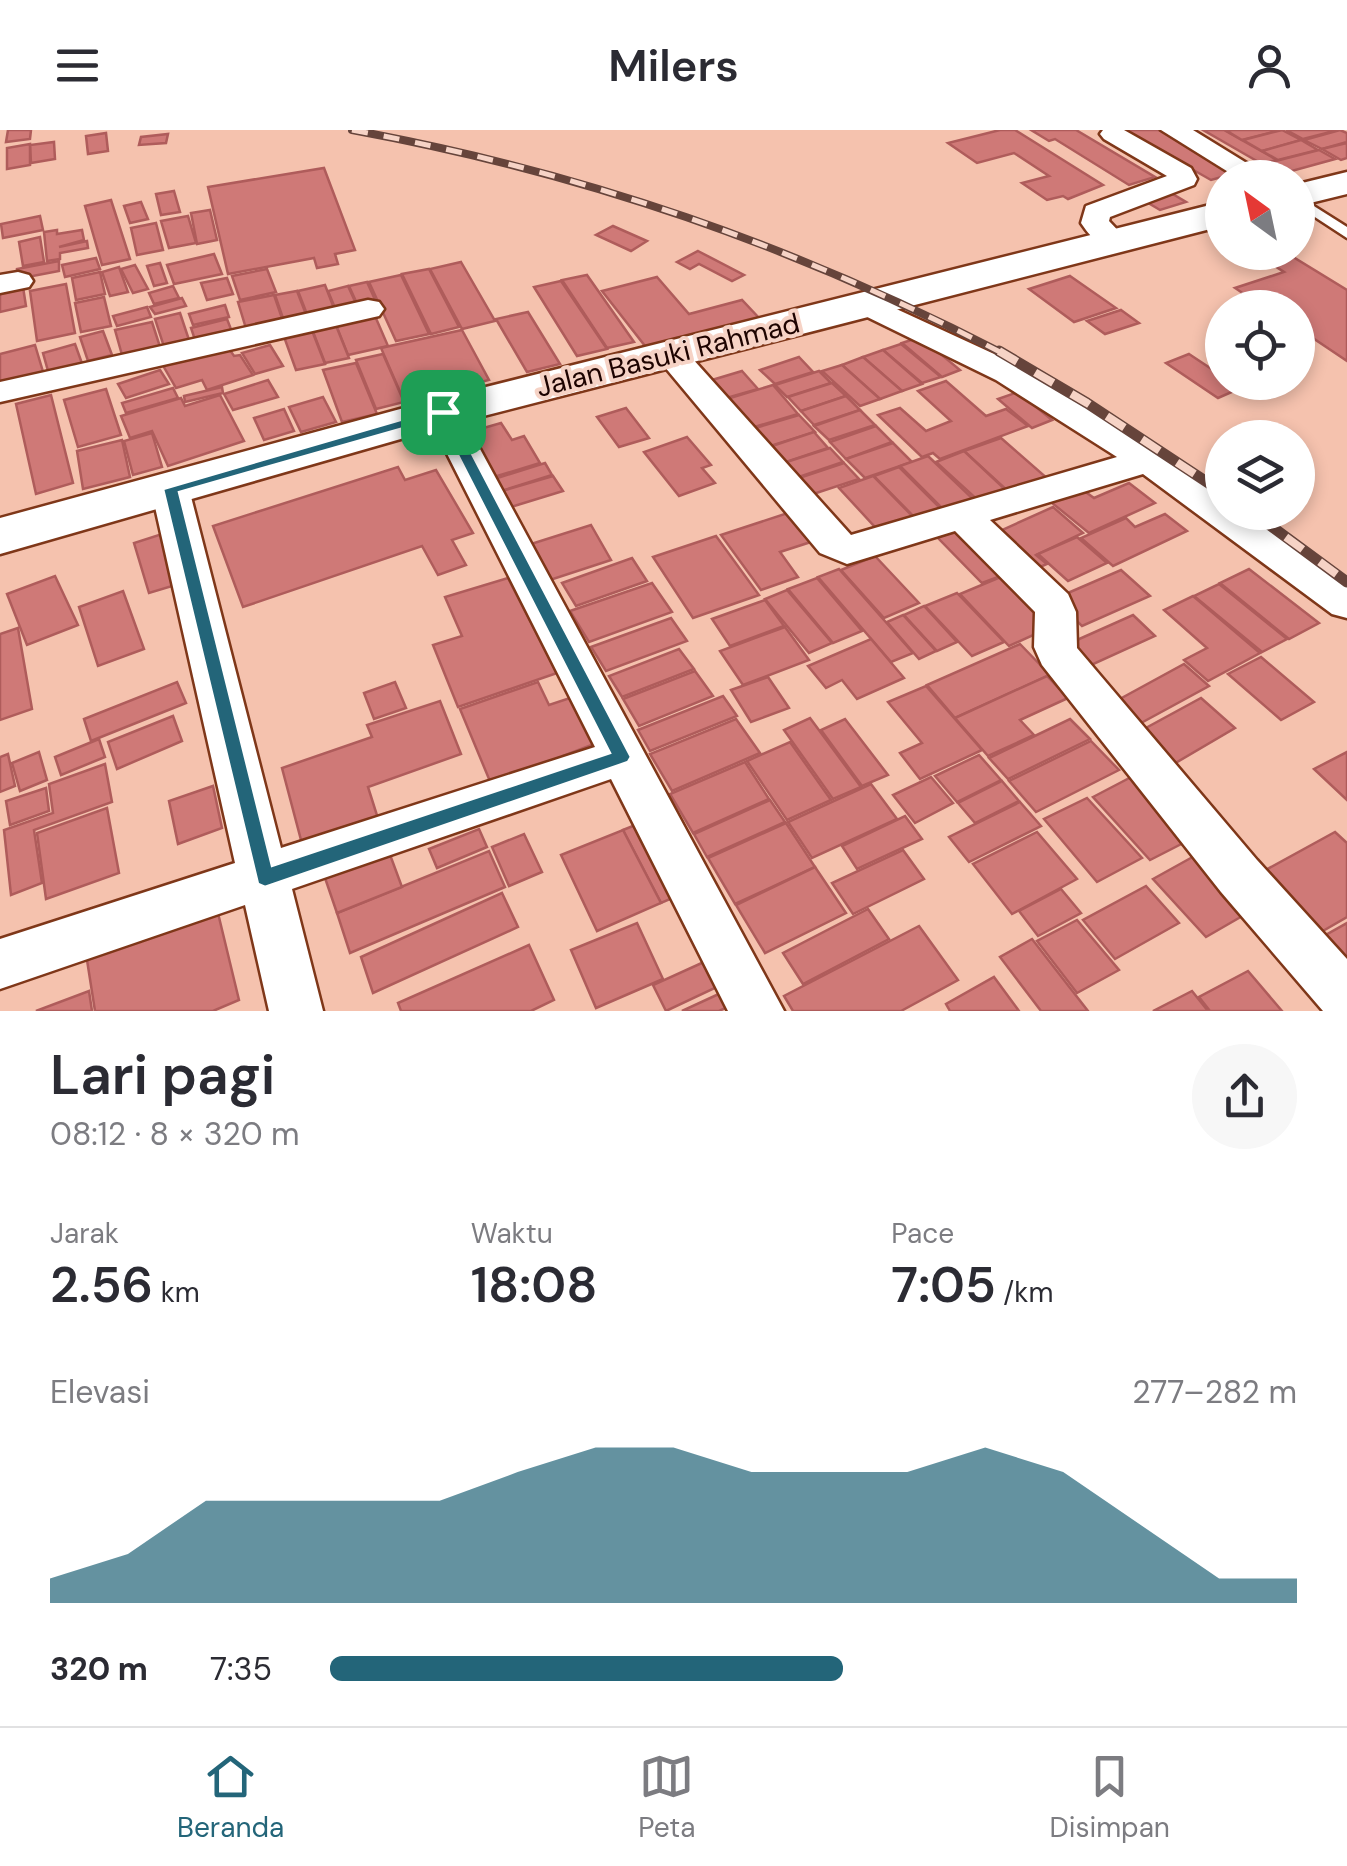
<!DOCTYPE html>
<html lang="id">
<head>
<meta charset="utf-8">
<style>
	:root { --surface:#fff; --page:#f7f7f7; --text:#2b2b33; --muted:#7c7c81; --line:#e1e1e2; --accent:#236579 }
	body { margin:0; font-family:"DM Sans",sans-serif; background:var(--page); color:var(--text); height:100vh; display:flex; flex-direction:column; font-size:38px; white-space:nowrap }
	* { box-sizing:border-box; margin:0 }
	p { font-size:32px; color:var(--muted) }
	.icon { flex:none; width:55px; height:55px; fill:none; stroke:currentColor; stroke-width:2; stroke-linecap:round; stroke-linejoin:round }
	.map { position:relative; height:881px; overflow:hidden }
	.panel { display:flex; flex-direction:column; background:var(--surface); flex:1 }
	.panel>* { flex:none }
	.needle { width:65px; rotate:327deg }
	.tools { position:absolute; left:1205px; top:30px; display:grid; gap:20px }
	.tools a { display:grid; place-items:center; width:110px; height:110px; border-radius:50%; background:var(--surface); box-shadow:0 5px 15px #0003; font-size:50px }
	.pin { position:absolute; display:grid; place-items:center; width:85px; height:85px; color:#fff; margin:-42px; border-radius:20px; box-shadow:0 5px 15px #0006 }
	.round { display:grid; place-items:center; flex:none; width:105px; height:105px; border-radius:52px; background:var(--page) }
	.head { display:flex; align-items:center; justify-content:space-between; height:170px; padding:0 50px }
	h1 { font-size:55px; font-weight:600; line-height:75px }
	.metrics { display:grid; grid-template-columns:repeat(3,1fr); gap:15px; height:170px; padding:10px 50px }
	.metrics div { display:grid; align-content:center }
	.metrics b { font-size:50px; font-weight:600 }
	.metrics small { font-size:28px; font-weight:400 }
	.metrics p { font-size:28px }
	.chart { height:280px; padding:20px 50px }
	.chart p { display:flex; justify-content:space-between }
	.chart svg { width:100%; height:180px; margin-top:10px; fill:var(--accent); opacity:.7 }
	ul { padding:0 50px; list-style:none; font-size:32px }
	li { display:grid; grid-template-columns:160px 120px 1fr; align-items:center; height:75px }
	li i { height:25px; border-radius:12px; background:var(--accent) }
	header { display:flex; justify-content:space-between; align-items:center; height:130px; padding:0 50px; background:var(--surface); font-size:45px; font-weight:600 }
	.tabs { display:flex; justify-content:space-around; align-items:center; height:140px; border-top:2px solid var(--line); background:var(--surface); font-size:28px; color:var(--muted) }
	.tabs a { display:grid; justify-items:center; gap:5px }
	.tabs .current { color:var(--accent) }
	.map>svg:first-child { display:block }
</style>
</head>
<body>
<header><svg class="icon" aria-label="menu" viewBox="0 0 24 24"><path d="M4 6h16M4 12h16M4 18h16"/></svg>Milers<svg class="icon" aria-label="person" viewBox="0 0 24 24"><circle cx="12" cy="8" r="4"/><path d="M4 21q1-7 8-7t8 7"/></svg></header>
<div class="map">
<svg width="1347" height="881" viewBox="0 0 1347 881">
	<rect width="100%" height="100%" fill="#f5c2ae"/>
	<g fill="#cf7977" stroke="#af5c5b" stroke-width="2.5">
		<polygon points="8,0 31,0 30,9 6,12"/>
		<polygon points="1000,0 1015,0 1103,55 1068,69 1063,66 1047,70 1022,53 1049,46 1014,23 977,33 948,13"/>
		<polygon points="1031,0 1076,0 1155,47 1129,55 1055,9 1049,11"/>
		<polygon points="1123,0 1164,0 1240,42 1211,50"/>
		<polygon points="1203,0 1224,0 1277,30 1262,34"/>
		<polygon points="1232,0 1281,0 1242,10 1227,1"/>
		<polygon points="1282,0 1301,10 1262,21 1243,10"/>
		<polygon points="1286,0 1338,0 1303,9"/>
		<polygon points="1340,0 1347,3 1347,12 1322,19 1304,10"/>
		<polygon points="106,3 108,21 88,24 86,6"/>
		<polygon points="168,4 166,13 139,15 141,7"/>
		<polygon points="1301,10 1318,20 1278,30 1262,21"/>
		<polygon points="54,12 55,29 31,33 30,15"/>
		<polygon points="1347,13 1347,28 1341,30 1322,19"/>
		<polygon points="30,14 30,35 7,39 7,18"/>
		<polygon points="1319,20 1335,29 1281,44 1264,34"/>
		<polygon points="324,38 355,120 335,124 338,134 317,138 314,128 228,144 208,57"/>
		<polygon points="1166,60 1186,72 1160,80 1140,68"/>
		<polygon points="174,61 180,82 161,85 156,64"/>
		<polygon points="111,70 130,129 102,135 85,76"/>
		<polygon points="141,72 148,89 130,93 124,76"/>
		<polygon points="210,80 217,110 197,114 191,83"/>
		<polygon points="40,86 43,100 3,108 1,94"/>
		<polygon points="188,86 196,113 169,118 161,91"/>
		<polygon points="156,93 163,120 137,125 131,98"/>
		<polygon points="613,96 647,111 631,121 596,105"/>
		<polygon points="57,100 57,104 82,100 84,110 59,117 87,111 88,118 60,123 60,129 47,131 44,102"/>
		<polygon points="40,107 44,132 23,136 19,112"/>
		<polygon points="698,121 744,145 732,151 699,134 690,139 677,132"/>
		<polygon points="1253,122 1285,122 1347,160 1347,231 1298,198 1298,178 1265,178 1235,158 1284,142"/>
		<polygon points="214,124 222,144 174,154 167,135"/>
		<polygon points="96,128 100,139 65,147 62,135"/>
		<polygon points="59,131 59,141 17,149 17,139"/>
		<polygon points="461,132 495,191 462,199 430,139"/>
		<polygon points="160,133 167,153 154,156 147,136"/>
		<polygon points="135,135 148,159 133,163 121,139"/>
		<polygon points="119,137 128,162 110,166 102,142"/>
		<polygon points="267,139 276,162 240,170 232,146"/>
		<polygon points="429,139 459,197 431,204 402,144"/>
		<polygon points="100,142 105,164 76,170 72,148"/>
		<polygon points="401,145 429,204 396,211 369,152"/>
		<polygon points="587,145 634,212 607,218 562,150"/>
		<polygon points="1070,146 1116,178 1074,192 1029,159"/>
		<polygon points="657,147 689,184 742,170 761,190 649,221 602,161"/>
		<polygon points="227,148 233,164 207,170 201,153"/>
		<polygon points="561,151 607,219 577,226 534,157"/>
		<polygon points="367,152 377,174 359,178 349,156"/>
		<polygon points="66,154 75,203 37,211 30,161"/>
		<polygon points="325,155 337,186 310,192 298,161"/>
		<polygon points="173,156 179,168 154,174 149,163"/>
		<polygon points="348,156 358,178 337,183 328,161"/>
		<polygon points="23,157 26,176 0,182 0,162"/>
		<polygon points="297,161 309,192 286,197 275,165"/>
		<polygon points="274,165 285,197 248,205 238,172"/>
		<polygon points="104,167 111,196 81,202 75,173"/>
		<polygon points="182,168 186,176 155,184 150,177"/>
		<polygon points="225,175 229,187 193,195 189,184"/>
		<polygon points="147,177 151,187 117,196 113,186"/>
		<polygon points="1121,180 1139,193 1105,204 1087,191"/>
		<polygon points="528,182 560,234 527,242 496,189"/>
		<polygon points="180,183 191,216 166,223 155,189"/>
		<polygon points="375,186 388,216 348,225 336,195"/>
		<polygon points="227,189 234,207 197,216 191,198"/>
		<polygon points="152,192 162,223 124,232 115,200"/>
		<polygon points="335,193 349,228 325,233 312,199"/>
		<polygon points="311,198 325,234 296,240 283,204"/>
		<polygon points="462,200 489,250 404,271 381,218"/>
		<polygon points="103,201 112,225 88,231 80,207"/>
		<polygon points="920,207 960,240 942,247 902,213"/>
		<polygon points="225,213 234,226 240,225 253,245 207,260 202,250 176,258 161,232"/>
		<polygon points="75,214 84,239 50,248 43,223"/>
		<polygon points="901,214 941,247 922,253 883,220"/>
		<polygon points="35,215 44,245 0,256 0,224"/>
		<polygon points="270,215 283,236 255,244 242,223"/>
		<polygon points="883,220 922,254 902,261 863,227"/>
		<polygon points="383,224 404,272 376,279 356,230"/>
		<polygon points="1189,224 1222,246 1222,252 1241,258 1218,268 1166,233"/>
		<polygon points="799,227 813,242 775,254 760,240"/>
		<polygon points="863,227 902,261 880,269 842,235"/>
		<polygon points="356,233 377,284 342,292 323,240"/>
		<polygon points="842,235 880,269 860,276 822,241"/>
		<polygon points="160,240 169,254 126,268 118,254"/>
		<polygon points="742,241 758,259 716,271 702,253"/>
		<polygon points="819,241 831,253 787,267 775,255"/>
		<polygon points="268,250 278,267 233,280 224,264"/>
		<polygon points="946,251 986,286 1006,279 1028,296 940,329 933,323 922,327 878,285 900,278 926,301 951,291 918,261"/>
		<polygon points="832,253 846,266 801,281 788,267"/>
		<polygon points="773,255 798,284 741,301 717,272"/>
		<polygon points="222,257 223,263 185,272 184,266"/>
		<polygon points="173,258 178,268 126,283 122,273"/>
		<polygon points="106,259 121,305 78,317 64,270"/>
		<polygon points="1018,262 1052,290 1032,298 998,269"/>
		<polygon points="51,265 73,353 36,364 16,274"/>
		<polygon points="220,265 244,311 168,336 152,301 130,308 121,286 181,268 185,276"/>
		<polygon points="846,266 860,280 814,295 801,281"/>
		<polygon points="323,267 336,292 301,302 289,277"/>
		<polygon points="626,278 649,308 619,317 597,287"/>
		<polygon points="284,279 294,301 264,310 254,288"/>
		<polygon points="860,280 875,295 829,310 814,296"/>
		<polygon points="799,285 815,302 757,320 742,302"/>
		<polygon points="501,293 512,310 524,306 540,333 484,350 459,305"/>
		<polygon points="876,296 892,312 846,329 830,312"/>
		<polygon points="814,302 828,318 771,337 757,321"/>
		<polygon points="152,303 162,337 133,345 124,311"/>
		<polygon points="687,307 711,335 702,338 715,353 679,366 644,322"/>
		<polygon points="1001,308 1048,349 1011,364 964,321"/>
		<polygon points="122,310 130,347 83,359 77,321"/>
		<polygon points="893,313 912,332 865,348 846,329"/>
		<polygon points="830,318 843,332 784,352 771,337"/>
		<polygon points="964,321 1010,364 982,374 936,332"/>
		<polygon points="928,326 973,369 952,388 900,336"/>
		<polygon points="545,333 552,345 498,362 491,350"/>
		<polygon points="844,333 859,349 798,369 784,353"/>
		<polygon points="398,337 405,350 436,340 473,403 452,410 466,435 438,445 422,416 243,477 213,396"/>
		<polygon points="899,337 948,386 923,396 874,346"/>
		<polygon points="553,346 563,361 511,377 502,361"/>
		<polygon points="873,346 922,396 886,409 839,358"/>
		<polygon points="1129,353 1155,373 1089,403 1046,368 1076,355 1094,368"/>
		<polygon points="1053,377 1083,403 1036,425 1047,434 1031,441 991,405"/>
		<polygon points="797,380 820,409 780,422 798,447 761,460 721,405"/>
		<polygon points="1165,384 1187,401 1113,436 1081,408 1126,388 1135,397"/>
		<polygon points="591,395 611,430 550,450 531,414"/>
		<polygon points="959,398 1006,444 982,453 937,407"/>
		<polygon points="162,404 179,454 149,463 134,413"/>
		<polygon points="716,406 759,465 693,488 653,427"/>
		<polygon points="1077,407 1107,433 1068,451 1038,424"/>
		<polygon points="875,426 919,473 884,488 841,440"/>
		<polygon points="632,428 647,451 576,476 562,453"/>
		<polygon points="839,439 913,523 891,532 818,447"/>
		<polygon points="1249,439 1319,493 1289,509 1220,453"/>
		<polygon points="1121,440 1150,466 1082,496 1054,469"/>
		<polygon points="55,446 78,495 27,515 7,464"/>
		<polygon points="1003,446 1053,496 1009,516 960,464"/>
		<polygon points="508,448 557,543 458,577 433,515 462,506 445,467"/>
		<polygon points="817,448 862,501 833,513 788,459"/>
		<polygon points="652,453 672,482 589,512 570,481"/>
		<polygon points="1219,454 1287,509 1262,522 1194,466"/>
		<polygon points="787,460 832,513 809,523 765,469"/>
		<polygon points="123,461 144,519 98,536 79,477"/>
		<polygon points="957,463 1004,512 972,526 925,476"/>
		<polygon points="1193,466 1260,523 1208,551 1184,530 1207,518 1164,480"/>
		<polygon points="765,470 784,496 730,516 712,489"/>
		<polygon points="924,476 957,512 937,521 904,485"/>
		<polygon points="903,485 936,521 919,529 887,492"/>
		<polygon points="1133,485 1155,506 1089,536 1068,514"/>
		<polygon points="671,488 687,511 606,541 591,517"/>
		<polygon points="785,497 809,530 743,555 720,521"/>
		<polygon points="18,498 32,579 0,590 0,504"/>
		<polygon points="871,509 904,548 857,569 842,550 826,558 808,536"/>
		<polygon points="1020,514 1050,545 955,588 927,555"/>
		<polygon points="679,519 694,539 622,567 609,546"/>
		<polygon points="1261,527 1314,572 1281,590 1228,544"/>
		<polygon points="1184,534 1209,556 1141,593 1118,570"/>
		<polygon points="695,541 713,566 639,596 623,569"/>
		<polygon points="1047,546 1068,568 1020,590 1034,605 988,626 955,588"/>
		<polygon points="768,547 789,578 751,592 731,560"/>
		<polygon points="177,552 186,573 91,611 84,589"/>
		<polygon points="395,552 406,578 374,589 364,563"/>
		<polygon points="538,552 549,575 579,565 602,611 563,626 567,634 494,661 460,579"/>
		<polygon points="926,556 982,620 920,649 900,623 922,613 888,572"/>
		<polygon points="723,566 737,586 650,621 638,600"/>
		<polygon points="1201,568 1235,598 1167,638 1133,605"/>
		<polygon points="440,571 461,624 368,657 381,698 305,725 282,638 372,607 367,595"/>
		<polygon points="173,586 182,611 117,639 108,612"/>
		<polygon points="810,588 861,657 833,669 784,600"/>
		<polygon points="736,589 760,623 672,661 650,624"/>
		<polygon points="845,589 888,645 862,656 821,600"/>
		<polygon points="1070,589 1090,609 1008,649 989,628"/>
		<polygon points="99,609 105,627 61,645 55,627"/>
		<polygon points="1091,611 1119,640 1036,682 1009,651"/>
		<polygon points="790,612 831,670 787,690 747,631"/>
		<polygon points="39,622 47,650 20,661 12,633"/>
		<polygon points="1347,622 1347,670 1314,639"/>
		<polygon points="8,624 15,656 0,662 0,627"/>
		<polygon points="979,625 1001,650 957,672 935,646"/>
		<polygon points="745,632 769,669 693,703 670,664"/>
		<polygon points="105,634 112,672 34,700 42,753 11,765 4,700 53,683 49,654"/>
		<polygon points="1137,644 1197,706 1150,730 1093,667"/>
		<polygon points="931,647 953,673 915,693 893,665"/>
		<polygon points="1002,651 1019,671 975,693 958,673"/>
		<polygon points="871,654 897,689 812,728 788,692"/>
		<polygon points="213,656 222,698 178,714 169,671"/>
		<polygon points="46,658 49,681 10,695 6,671"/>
		<polygon points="1087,668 1142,728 1097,752 1044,689"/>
		<polygon points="770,670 785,692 707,727 694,704"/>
		<polygon points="1020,672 1041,696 969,732 949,707"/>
		<polygon points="107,678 119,743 46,769 37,703"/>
		<polygon points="905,686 922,709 857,739 842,716"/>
		<polygon points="650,689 689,761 661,773 623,700"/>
		<polygon points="786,693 815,737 735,774 708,728"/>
		<polygon points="479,699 487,717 437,738 429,719"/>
		<polygon points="623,700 661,773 597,801 561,725"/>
		<polygon points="1037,702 1077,749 1012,784 973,734"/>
		<polygon points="1335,702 1347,713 1347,787 1309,809 1251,748"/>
		<polygon points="524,704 542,742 509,756 492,717"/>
		<polygon points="903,720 924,749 853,784 832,753"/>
		<polygon points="489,721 505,757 350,823 337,783"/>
		<polygon points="389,722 402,757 337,783 325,748"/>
		<polygon points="1198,724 1251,781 1206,807 1153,749"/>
		<polygon points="815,737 846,783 765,823 736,775"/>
		<polygon points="1146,756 1179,793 1115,829 1083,790"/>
		<polygon points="1061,759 1081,783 1038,806 1019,781"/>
		<polygon points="502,763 518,797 373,863 361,827"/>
		<polygon points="217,779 239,870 213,881 95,881 87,830"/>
		<polygon points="868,779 889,809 803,854 783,823"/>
		<polygon points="1077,790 1119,840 1077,863 1037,811"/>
		<polygon points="637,793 663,849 596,878 571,820"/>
		<polygon points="1347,793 1347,861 1306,816"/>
		<polygon points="919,796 958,850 901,881 793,881 784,866"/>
		<polygon points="1032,809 1088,881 1041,881 1000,827"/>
		<polygon points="529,815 554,870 531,881 401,881 398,873"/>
		<polygon points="704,832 717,857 666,881 653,855"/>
		<polygon points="1248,841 1282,881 1210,881 1199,867"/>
		<polygon points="994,847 1019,881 950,881 946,874"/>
		<polygon points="89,861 92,881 36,881"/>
		<polygon points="1192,861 1208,881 1153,881"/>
		<polygon points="721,863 728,877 719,881 682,881"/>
	</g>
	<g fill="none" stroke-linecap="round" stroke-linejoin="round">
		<defs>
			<polygon id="service" points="1298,66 1347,97 1347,108 1298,76"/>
			<g id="minor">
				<path d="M 1103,0 L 1124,0 L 1191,38 L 1197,49 L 1194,55 L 1110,87 L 1109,91 L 1128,111 L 1123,117 C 1103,122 1092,109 1081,93 L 1086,76 L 1167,46 L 1104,9 L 1100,4 Z"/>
				<polygon points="1161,0 1193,0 1271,48 1238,48"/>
				<polygon points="18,142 29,145 33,151 29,157 0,163 0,145"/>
				<polygon points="866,165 1020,236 1161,322 1222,365 1222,382 1247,382 1347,452 1347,488 1332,484 1143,344 990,390 1068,464 1076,482 1077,518 1257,730 1347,829 1347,881 1323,881 1221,762 1042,535 1034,517 1035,482 955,401 847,434 820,423 654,224 658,217 682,217 851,405 1117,327 996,250 855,181 850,174 855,167"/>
				<polygon points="368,170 379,172 384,179 379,186 0,272 0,252"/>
				<polygon points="443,271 455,274 460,282 784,881 728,881 611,649 292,759 323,881 269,881 245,775 0,859 0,809 235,733 151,359 157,350 170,347 183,350 189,359 281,718 595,617 426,282 431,274"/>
			</g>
			<g id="secondary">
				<polygon points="1347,42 1347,64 1298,76 1298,54"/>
				<polygon points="1222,72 1222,96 460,292 0,424 0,388 426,272"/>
			</g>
		</defs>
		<use href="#service" stroke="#7f3719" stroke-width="5"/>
		<use href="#minor" stroke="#7f3719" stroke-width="5"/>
		<use href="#secondary" stroke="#7f3719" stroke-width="5"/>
		<use href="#service" fill="#fff" fill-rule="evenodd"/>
		<use href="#minor" fill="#fff" fill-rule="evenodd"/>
		<use href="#secondary" fill="#fff" fill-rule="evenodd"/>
		<defs>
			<path id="rail-far1" d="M 352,0 C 586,43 793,115 1004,224"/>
			<g id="rail">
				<polyline points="999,221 1087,273 1222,362"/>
				<polyline points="1252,382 1347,452"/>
			</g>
		</defs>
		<use href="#rail-far1" stroke="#66443b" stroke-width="8"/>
		<use href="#rail" stroke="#66443b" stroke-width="11"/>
		<use href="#rail-far1" stroke="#f6d3c6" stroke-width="5" stroke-dasharray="16" stroke-linecap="butt"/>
		<use href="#rail" stroke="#f6d3c6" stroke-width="8" stroke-dasharray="21" stroke-linecap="butt"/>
	</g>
	<path fill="#236579" stroke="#fff" stroke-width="2.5" fill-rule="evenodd" d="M 438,279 L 450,282 L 631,627 L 628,632 L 265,757 L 258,754 L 163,359 ZM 439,288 L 610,623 L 272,736 L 179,362 Z"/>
	<g text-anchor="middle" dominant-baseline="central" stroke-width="8" stroke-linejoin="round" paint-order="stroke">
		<g font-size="28" fill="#1d0300" stroke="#f6d3c6">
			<text transform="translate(668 225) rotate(-14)">Jalan Basuki Rahmad</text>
		</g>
	</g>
</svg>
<div class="tools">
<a><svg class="needle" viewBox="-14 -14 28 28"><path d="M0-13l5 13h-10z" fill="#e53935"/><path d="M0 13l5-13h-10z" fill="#7c7c81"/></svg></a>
<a><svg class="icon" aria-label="locate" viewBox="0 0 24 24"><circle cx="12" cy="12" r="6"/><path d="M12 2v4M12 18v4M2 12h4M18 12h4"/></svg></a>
<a><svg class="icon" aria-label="layers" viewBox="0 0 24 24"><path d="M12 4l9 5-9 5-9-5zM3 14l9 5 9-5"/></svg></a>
</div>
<div class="pin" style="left:443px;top:282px;background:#1e9e55"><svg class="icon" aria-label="arrive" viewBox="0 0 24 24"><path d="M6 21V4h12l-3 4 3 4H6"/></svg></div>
</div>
<section class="panel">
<div class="head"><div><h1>Lari pagi</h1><p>08:12 · 8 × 320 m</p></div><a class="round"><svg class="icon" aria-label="share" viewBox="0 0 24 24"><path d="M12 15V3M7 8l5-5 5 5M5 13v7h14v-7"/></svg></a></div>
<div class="metrics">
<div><p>Jarak</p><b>2.56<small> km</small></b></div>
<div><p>Waktu</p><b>18:08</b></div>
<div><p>Pace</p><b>7:05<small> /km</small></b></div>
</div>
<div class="chart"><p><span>Elevasi</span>277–282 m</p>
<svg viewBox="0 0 160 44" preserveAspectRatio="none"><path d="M0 44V38L10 32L20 19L30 19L40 19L50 19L60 12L70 6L80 6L90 12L100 12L110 12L120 6L130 12L140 25L150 38L160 38V44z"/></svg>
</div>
<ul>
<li><b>320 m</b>7:35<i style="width:53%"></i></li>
</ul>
</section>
<nav class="tabs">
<a class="current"><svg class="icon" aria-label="home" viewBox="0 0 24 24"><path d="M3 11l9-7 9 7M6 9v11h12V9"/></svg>Beranda</a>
<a><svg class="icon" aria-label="map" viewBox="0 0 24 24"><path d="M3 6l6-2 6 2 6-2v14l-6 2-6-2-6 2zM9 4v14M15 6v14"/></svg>Peta</a>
<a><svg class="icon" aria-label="saved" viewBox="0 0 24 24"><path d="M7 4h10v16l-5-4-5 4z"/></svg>Disimpan</a>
</nav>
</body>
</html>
